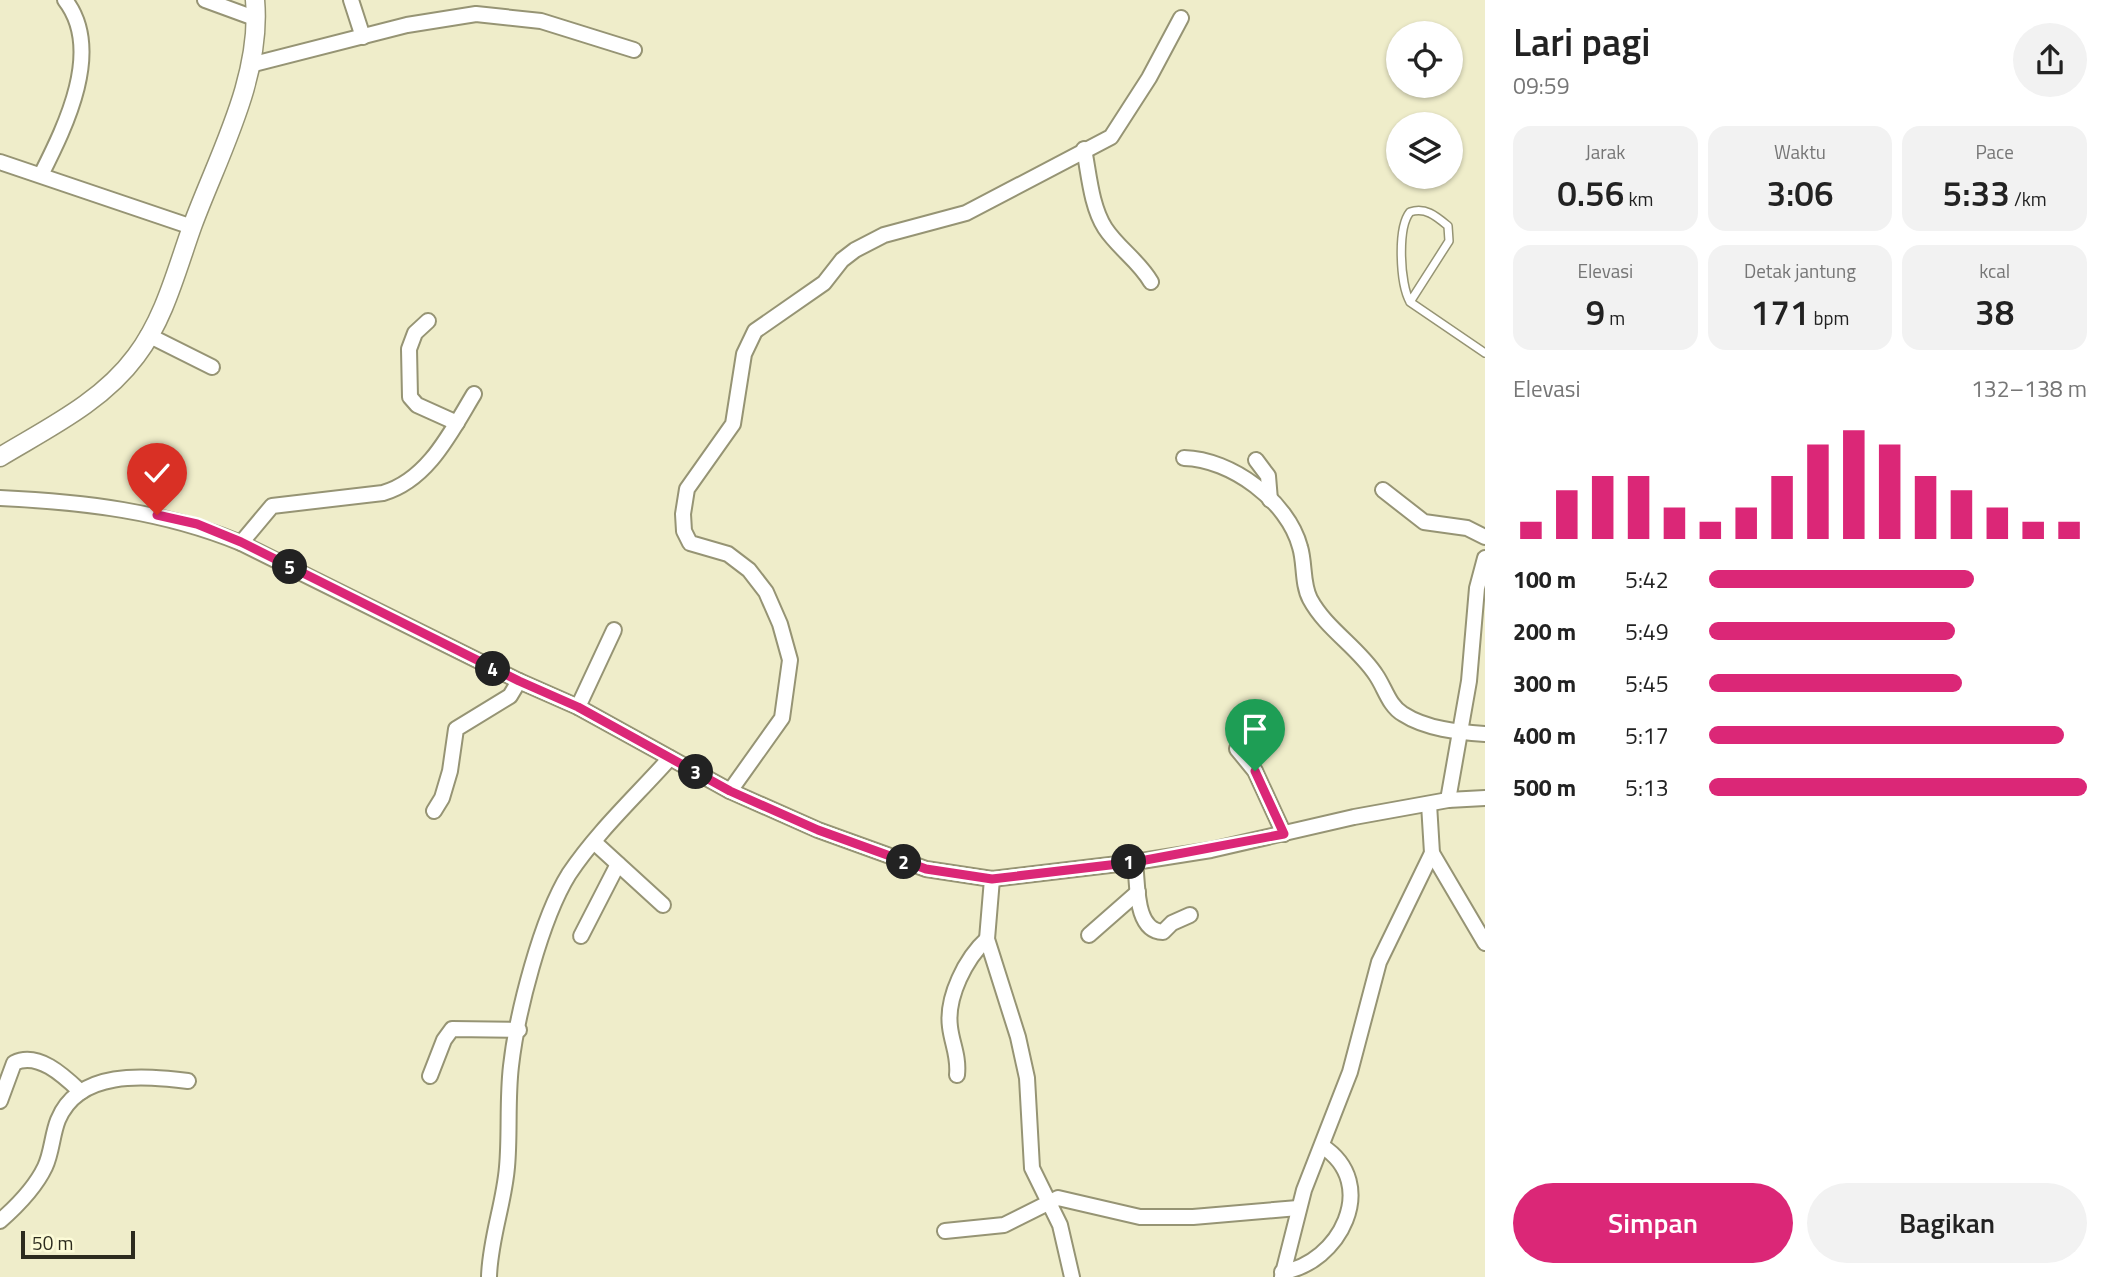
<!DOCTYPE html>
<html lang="id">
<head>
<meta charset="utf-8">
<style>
	:root { --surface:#fff; --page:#f2f2f2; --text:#222; --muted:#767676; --accent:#db2777 }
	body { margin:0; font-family:"Titillium Web",sans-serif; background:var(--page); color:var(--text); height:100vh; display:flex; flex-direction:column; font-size:26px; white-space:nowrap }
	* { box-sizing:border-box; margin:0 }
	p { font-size:23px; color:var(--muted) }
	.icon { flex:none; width:38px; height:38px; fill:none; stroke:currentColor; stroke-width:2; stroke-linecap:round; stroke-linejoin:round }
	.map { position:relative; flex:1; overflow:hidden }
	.drawer { display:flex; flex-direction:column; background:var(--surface); width:630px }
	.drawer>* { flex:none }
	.controls { position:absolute; left:1386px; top:21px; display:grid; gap:14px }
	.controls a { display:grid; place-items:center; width:77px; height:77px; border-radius:50%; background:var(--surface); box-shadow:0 2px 5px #0004; font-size:35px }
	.scale { position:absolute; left:21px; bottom:18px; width:114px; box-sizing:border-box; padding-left:7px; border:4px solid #2c2b1e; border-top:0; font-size:19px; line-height:24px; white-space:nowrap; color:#2c2b1e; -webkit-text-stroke:5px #fcfbd7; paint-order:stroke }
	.pin { position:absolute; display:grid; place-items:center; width:60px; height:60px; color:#fff; margin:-72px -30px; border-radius:50% 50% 50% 0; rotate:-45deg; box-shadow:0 0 7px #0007 }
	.pin .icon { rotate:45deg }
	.km { position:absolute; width:35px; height:35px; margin:-18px; border-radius:50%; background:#222; color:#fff; font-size:19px; line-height:35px; text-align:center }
	.round { display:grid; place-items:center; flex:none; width:74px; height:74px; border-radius:37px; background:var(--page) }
	.overview { display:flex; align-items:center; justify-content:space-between; height:119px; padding:0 28px }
	h1 { font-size:38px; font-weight:600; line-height:52px }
	.figures { display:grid; grid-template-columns:repeat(3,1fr); gap:10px; height:119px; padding:7px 28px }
	.figures div { display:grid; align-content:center; border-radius:18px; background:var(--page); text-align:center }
	.figures b { font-size:35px; font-weight:600 }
	.figures small { font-size:19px; font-weight:400 }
	.figures p { font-size:19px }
	.chart { height:196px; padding:14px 28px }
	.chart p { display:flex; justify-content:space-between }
	.chart svg { width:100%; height:126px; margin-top:7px; stroke:var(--accent); stroke-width:6 }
	.button { display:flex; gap:14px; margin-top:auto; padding:14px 28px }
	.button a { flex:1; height:80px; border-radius:42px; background:var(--accent); color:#fff; font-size:28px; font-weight:600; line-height:80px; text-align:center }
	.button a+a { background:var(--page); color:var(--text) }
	ul { padding:0 28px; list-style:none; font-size:23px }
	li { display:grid; grid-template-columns:112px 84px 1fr; align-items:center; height:52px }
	li i { height:18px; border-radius:9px; background:var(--accent) }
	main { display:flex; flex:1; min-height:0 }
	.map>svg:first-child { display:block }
</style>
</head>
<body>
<main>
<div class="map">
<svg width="1485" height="1277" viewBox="0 0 1485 1277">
	<rect width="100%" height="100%" fill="#efedca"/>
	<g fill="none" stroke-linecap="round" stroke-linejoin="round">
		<defs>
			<path id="service" d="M 1410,302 L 1449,241 L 1448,226 C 1436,216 1426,207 1410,212 C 1397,228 1400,284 1410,302 L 1485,353"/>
			<g id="minor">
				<polyline points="205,0 257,19"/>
				<polyline points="351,0 363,37"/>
				<polyline points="250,65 407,25 476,14 541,21 634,50"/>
				<path d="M 1084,149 C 1089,174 1091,206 1105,228 C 1118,248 1139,261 1151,282"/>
				<polyline points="0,162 192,227"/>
				<path d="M 41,175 C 65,127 104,50 65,0"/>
				<polyline points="428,321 415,333 409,349 410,397 417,405 457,423"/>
				<polyline points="148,335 212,367"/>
				<path d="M 1184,458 C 1231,459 1288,501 1300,547 C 1305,563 1302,584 1310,599 C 1326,629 1358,647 1376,675 C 1385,688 1389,706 1403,714 C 1426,729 1458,732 1485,734"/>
				<polyline points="1256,460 1268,476 1270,500"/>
				<polyline points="1383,490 1424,522 1467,528 1485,537"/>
				<path d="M 0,498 C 84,502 163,511 241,543 L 519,681 L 578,707 L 730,791 L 818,830 L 926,869 L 992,879 L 1135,862 L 1211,850 L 1354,817 L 1448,800 L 1485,798"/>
				<path d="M 241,543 L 272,506 L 383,493 C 428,480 451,432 474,394"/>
				<polyline points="578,707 614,630"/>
				<polyline points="1237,749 1255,771 1284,834"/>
				<polyline points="730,791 782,718 790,660 780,624 766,592 749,570 728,554 690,543 684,531 683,514 687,489 733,424 744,354 755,331 824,283 842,260 855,250 884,235 966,213 1111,137 1149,78 1181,18"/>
				<polyline points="1448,800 1469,681 1477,588 1485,558"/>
				<polyline points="1429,804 1432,853 1485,943"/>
				<polyline points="434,811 442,798 450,771 456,729 510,696 519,681"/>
				<polyline points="594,842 663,905"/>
				<path d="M 1135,862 C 1138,882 1134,931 1163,932 L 1172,923 L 1190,915"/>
				<polyline points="992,879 987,939 1018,1037 1027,1078 1032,1168 1060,1225 1072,1277"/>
				<polyline points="1089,935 1138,892"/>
				<polyline points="581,936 618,864"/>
				<path d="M 957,1075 C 959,1056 952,1044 950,1027 C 946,997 966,958 987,939"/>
				<polyline points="430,1076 444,1040 452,1029 519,1030"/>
				<path d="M 0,1101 L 14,1063 C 38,1051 64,1076 81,1092"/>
				<path d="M 0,1221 C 16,1207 36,1186 45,1167 C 52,1152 52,1135 58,1120 C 79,1069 144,1076 188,1081"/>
				<polyline points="945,1231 1004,1225 1058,1198 1140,1217 1193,1217 1298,1208"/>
				<path d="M 1282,1272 C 1339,1264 1381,1184 1322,1146"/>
				<path d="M 489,1277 C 490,1239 504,1204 507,1167 C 510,1134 507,1100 511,1066 C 517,1013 541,919 569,874 C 597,832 636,796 670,758"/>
				<polyline points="1282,1277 1304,1190 1350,1072 1379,962 1432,853"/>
			</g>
			<path id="tertiary" d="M 0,457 C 48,428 102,402 136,356 C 165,318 177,268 193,224 C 219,154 262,77 255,0"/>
		</defs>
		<use href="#service" stroke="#969474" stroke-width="10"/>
		<use href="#minor" stroke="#969474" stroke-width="18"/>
		<use href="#tertiary" stroke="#969474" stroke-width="21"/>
		<use href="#service" stroke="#fff" stroke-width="7"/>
		<use href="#minor" stroke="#fff" stroke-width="14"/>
		<use href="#tertiary" stroke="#fff" stroke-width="18"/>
	</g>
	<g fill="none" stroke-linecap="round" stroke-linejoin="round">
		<defs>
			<polyline id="route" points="157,515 197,524 241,542 519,681 578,707 730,791 818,830 926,869 992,879 1135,862 1284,834 1255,771"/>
		</defs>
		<use href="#route" stroke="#fff" stroke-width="14"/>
		<use href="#route" stroke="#db2777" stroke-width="9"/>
	</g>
</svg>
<div class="controls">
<a><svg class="icon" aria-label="locate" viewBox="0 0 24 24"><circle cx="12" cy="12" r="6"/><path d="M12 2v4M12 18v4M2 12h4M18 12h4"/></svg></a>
<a><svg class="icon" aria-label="layers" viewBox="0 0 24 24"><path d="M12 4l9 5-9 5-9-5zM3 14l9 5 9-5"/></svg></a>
</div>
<div class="scale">50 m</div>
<div class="pin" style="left:1255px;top:771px;background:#1e9e55"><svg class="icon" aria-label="arrive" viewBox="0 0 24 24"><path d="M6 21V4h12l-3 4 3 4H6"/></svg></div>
<div class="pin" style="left:157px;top:515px;background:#d93025"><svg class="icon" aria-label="check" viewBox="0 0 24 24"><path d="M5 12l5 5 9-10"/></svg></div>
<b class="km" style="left:1129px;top:862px">1</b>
<b class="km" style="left:904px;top:862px">2</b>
<b class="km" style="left:696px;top:772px">3</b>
<b class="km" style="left:493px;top:669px">4</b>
<b class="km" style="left:290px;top:567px">5</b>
</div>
<section class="drawer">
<div class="overview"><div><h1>Lari pagi</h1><p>09:59</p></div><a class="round"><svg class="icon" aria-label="share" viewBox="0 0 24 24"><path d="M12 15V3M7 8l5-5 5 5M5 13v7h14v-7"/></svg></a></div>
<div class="figures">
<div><p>Jarak</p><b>0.56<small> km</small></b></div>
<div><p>Waktu</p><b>3:06</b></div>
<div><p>Pace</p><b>5:33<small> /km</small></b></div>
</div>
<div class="figures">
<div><p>Elevasi</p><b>9<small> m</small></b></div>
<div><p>Detak jantung</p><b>171<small> bpm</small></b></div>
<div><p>kcal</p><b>38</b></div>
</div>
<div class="chart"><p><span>Elevasi</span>132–138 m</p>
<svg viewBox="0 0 160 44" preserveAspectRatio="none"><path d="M5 44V38M15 44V27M25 44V22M35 44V22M45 44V33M55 44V38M65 44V33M75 44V22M85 44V11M95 44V6M105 44V11M115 44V22M125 44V27M135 44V33M145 44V38M155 44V38"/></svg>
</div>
<ul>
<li><b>100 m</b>5:42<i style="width:70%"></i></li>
<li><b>200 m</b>5:49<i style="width:65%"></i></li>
<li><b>300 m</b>5:45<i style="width:67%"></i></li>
<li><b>400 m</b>5:17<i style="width:94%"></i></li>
<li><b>500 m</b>5:13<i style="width:100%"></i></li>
</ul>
<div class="button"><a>Simpan</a><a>Bagikan</a></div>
</section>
</main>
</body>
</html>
